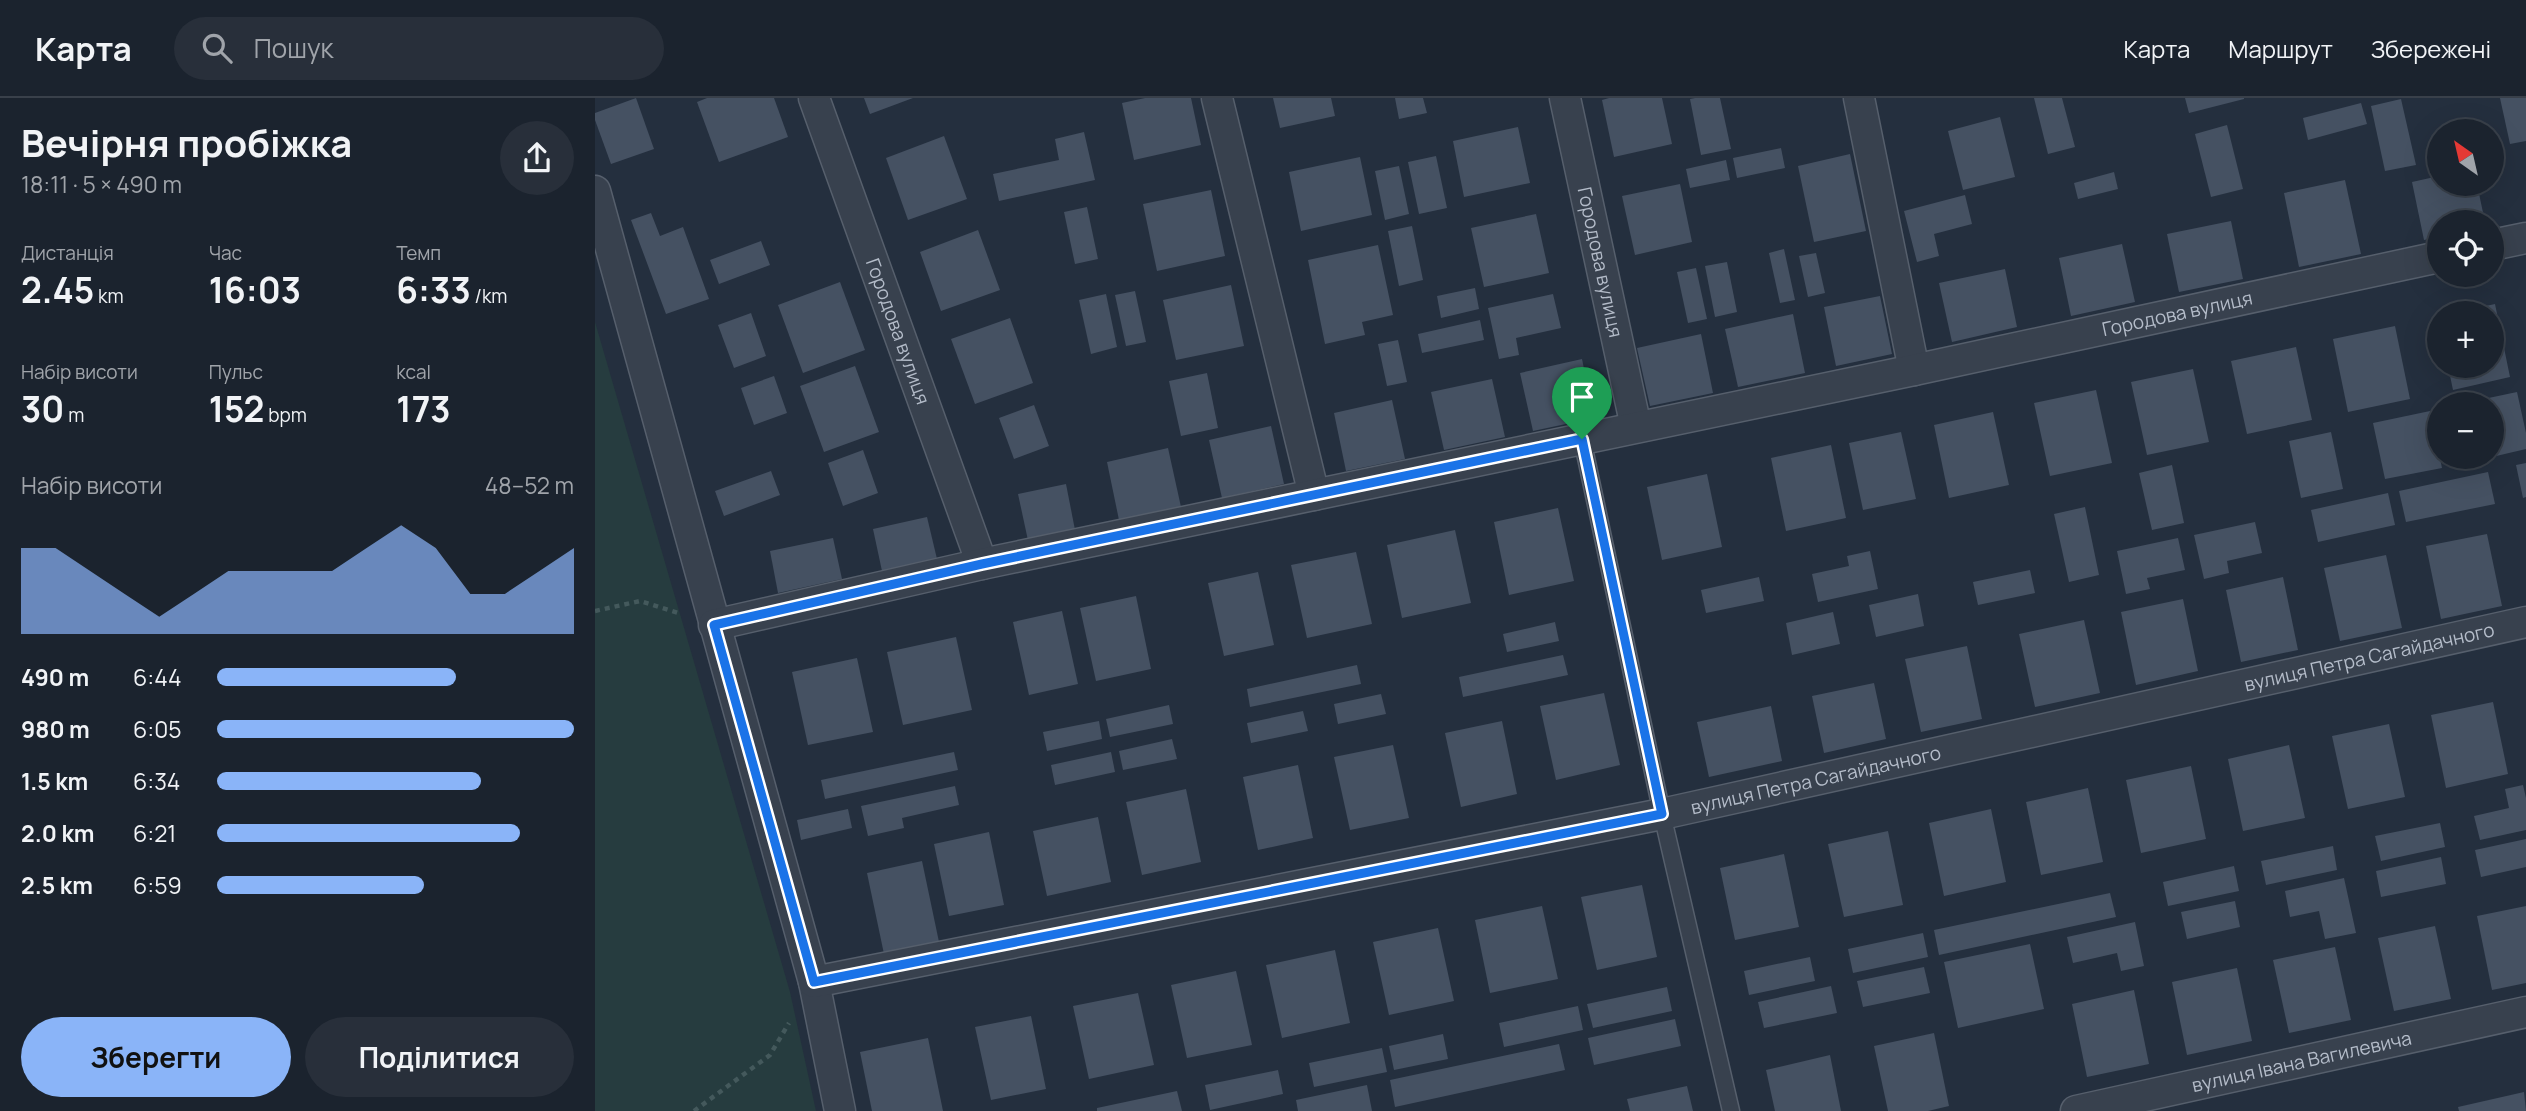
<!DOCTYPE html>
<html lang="uk">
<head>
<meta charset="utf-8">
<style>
	:root { --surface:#1b232e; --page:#282f3a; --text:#f1f3f6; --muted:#a0a4aa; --line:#39404a; --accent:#8ab4f8 }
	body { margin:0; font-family:Manrope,sans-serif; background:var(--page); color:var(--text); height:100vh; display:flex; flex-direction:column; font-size:26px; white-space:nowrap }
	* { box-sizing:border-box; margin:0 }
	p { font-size:23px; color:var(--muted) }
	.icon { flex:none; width:38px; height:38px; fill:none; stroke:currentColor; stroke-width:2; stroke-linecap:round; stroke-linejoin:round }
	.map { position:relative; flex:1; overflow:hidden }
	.drawer { display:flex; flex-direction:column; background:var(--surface); width:595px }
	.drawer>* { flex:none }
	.needle { width:46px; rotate:326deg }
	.buttons { position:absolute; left:1832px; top:21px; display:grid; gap:14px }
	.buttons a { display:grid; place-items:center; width:77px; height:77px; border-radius:50%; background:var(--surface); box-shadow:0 7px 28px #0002,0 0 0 2px var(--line); font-size:35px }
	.pin { position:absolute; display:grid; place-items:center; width:60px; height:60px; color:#fff; margin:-72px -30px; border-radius:50% 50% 50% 0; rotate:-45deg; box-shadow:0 0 7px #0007 }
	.pin .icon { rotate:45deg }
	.round { display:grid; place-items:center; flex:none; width:74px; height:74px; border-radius:37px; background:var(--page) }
	.summary { display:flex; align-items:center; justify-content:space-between; height:119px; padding:0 21px }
	h1 { font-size:38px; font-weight:700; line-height:52px }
	.figures { display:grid; grid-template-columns:repeat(3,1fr); gap:10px; height:119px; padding:7px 21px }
	.figures div { display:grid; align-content:center }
	.figures b { font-size:35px; font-weight:700 }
	.figures small { font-size:19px; font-weight:400 }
	.figures p { font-size:19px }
	.chart { height:196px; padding:14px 21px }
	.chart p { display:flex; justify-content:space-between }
	.chart svg { width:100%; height:126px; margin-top:7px; fill:var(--accent); opacity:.7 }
	.button { display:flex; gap:14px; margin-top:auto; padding:14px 21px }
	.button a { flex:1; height:80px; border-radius:42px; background:var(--accent); color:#111; font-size:28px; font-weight:700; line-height:80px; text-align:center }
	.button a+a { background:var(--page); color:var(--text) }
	ul { padding:0 21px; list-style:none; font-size:23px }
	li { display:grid; grid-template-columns:112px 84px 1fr; align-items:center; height:52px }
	li i { height:18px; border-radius:9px; background:var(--accent) }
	header { display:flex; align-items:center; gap:42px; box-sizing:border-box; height:98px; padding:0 35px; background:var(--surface); border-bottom:2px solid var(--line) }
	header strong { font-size:33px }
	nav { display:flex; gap:38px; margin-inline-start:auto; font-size:24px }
	.search { width:490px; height:63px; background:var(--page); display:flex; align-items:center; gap:18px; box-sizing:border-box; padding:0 24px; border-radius:38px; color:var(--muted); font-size:26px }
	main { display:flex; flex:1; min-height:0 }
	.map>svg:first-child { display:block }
</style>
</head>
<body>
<header>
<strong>Карта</strong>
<div class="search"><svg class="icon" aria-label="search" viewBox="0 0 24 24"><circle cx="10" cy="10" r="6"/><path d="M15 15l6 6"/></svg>Пошук</div>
<nav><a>Карта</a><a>Маршрут</a><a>Збережені</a></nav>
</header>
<main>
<section class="drawer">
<div class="summary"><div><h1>Вечірня пробіжка</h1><p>18:11 · 5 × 490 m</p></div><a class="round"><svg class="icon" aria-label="share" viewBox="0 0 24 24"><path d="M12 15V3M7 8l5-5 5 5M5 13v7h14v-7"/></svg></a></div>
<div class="figures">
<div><p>Дистанція</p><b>2.45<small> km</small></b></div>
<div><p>Час</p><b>16:03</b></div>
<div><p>Темп</p><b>6:33<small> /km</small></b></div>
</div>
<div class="figures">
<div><p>Набір висоти</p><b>30<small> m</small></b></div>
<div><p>Пульс</p><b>152<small> bpm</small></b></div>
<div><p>kcal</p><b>173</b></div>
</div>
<div class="chart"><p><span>Набір висоти</span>48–52 m</p>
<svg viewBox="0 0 160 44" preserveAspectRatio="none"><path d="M0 44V14L10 14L20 22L30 30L40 38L50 30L60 22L70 22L80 22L90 22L100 14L110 6L120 14L130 30L140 30L150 22L160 14V44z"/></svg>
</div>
<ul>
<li><b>490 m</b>6:44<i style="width:67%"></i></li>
<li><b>980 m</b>6:05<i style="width:100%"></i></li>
<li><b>1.5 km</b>6:34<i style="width:74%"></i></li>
<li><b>2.0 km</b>6:21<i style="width:85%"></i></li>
<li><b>2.5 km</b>6:59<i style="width:58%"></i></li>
</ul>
<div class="button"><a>Зберегти</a><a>Поділитися</a></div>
</section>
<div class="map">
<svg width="1931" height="1013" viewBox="0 0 1931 1013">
	<rect width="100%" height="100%" fill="#242f3e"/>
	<polygon fill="#263c3f" points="0,224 195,894 221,1013 0,1013"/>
	<g fill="#455162">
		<polygon points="41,0 59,51 16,66 0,22 0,15"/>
		<polygon points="112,0 179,0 193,39 124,64 102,4"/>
		<polygon points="269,0 318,0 275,16"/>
		<polygon points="550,0 596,0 606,47 539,62 527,5"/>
		<polygon points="678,0 736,0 740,18 685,30"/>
		<polygon points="800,0 828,0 832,15 804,21"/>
		<polygon points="1014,0 1067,0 1077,46 1019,59 1007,2"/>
		<polygon points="1100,0 1125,0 1136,51 1106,57 1095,1"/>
		<polygon points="1439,0 1467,0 1480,49 1453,56"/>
		<polygon points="1590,0 1649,0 1649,1 1594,15"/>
		<polygon points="1905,0 1931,0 1931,43 1915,46"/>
		<polygon points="1806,1 1821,67 1790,73 1776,8"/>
		<polygon points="1766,5 1772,26 1713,42 1708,20"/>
		<polygon points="1405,19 1420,79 1368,92 1353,33"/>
		<polygon points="1632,27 1648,91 1616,99 1600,36"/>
		<polygon points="923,29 935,85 869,99 858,43"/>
		<polygon points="489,34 500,82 404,103 398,76 464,62 460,41"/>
		<polygon points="349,38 372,101 313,122 291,60"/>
		<polygon points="1186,50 1190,70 1142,80 1138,60"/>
		<polygon points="1255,56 1271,133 1219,144 1203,68"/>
		<polygon points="841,58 852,110 824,116 813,64"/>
		<polygon points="765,59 777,117 706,133 694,74"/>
		<polygon points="1131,62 1135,82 1095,90 1091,71"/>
		<polygon points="804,68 814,116 790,122 780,73"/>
		<polygon points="1519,74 1523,91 1483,101 1479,85"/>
		<polygon points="1844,78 1844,86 1882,86 1890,124 1844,124 1844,139 1829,142 1817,84"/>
		<polygon points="1750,82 1766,156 1704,169 1689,95"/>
		<polygon points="1085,86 1097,144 1040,157 1027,98"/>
		<polygon points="616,92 630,158 562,173 548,106"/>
		<polygon points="1370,97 1377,126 1339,136 1344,158 1322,164 1309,113"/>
		<polygon points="492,109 503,161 480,166 469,114"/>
		<polygon points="56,115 65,138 88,129 114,201 71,216 36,122"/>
		<polygon points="941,116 954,175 889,189 876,130"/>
		<polygon points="1636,123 1648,181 1584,194 1572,136"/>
		<polygon points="817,128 828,182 804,188 793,133"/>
		<polygon points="383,132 405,192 346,213 325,154"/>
		<polygon points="166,143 175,167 124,186 115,162"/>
		<polygon points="1527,146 1540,204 1476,218 1464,160"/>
		<polygon points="783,147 798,217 767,224 770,237 730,246 713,162"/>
		<polygon points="1189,151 1200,202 1185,205 1174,155"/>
		<polygon points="1221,155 1230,195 1213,199 1204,158"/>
		<polygon points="1132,164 1142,214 1120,219 1110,168"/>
		<polygon points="1101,170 1112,221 1093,225 1082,174"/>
		<polygon points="1410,171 1422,229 1357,244 1344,185"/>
		<polygon points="245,184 270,252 208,275 183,207"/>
		<polygon points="636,187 649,248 581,262 568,202"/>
		<polygon points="880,190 884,211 846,220 842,198"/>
		<polygon points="540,193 551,244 531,248 520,197"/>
		<polygon points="511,196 522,249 496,256 484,202"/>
		<polygon points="958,196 966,230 921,240 924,257 904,261 893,210"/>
		<polygon points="1285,198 1297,256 1241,268 1229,209"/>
		<polygon points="1900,206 1915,279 1858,292 1853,268 1897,268 1897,215 1863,214"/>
		<polygon points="156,215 171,258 139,270 123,227"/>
		<polygon points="1198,216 1210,275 1143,289 1130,231"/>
		<polygon points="415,220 438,285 380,306 356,241"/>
		<polygon points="885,222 889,242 827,255 823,236"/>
		<polygon points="1800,228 1815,301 1753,314 1738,241"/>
		<polygon points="1106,236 1118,295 1055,308 1042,250"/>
		<polygon points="803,242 812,284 792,288 783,246"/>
		<polygon points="1701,249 1717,322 1652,336 1636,263"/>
		<polygon points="987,261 999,320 938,333 925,275"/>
		<polygon points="260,268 284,334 229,354 205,288"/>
		<polygon points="1598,271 1614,344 1552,357 1536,284"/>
		<polygon points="612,275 623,330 586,338 574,283"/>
		<polygon points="179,278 192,315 159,327 146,290"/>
		<polygon points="897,281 910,339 849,352 836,294"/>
		<polygon points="1501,292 1517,365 1455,378 1439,305"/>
		<polygon points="1922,294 1931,335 1931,351 1897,359 1897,306 1884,306 1884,302"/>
		<polygon points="797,302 810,361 751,373 739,315"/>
		<polygon points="439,307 454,348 419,361 404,320"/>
		<polygon points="1835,313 1847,370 1790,381 1778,325"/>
		<polygon points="1398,314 1414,387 1354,400 1339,327"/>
		<polygon points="676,328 689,386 627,400 614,342"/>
		<polygon points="1306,334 1321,401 1268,412 1254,345"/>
		<polygon points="1736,334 1748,391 1706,400 1694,343"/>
		<polygon points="1236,347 1251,420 1191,433 1176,360"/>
		<polygon points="573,350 586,409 524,422 512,364"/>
		<polygon points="268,352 283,395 248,408 233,365"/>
		<polygon points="1931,365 1931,399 1928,400 1921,367"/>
		<polygon points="1577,367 1589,425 1557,432 1544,375"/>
		<polygon points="176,373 185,397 129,418 120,393"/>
		<polygon points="1893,374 1900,406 1811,424 1804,393"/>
		<polygon points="1112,376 1127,449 1067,462 1052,389"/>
		<polygon points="471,386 481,437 434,447 423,396"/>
		<polygon points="1793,395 1800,427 1723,444 1716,412"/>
		<polygon points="1490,409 1504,477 1474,484 1459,416"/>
		<polygon points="963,410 979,483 914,497 899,424"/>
		<polygon points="332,419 342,461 287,473 278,431"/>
		<polygon points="1660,424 1667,455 1632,463 1634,475 1609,481 1599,437"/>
		<polygon points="860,432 876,505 807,520 792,447"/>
		<polygon points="1892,436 1907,508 1846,521 1831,448"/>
		<polygon points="238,440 247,481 183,495 175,453"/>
		<polygon points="1583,440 1590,472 1552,480 1555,491 1531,496 1522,453"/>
		<polygon points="1275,453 1283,491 1223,504 1217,476 1254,468 1252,458"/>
		<polygon points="761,454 777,526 712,540 696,467"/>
		<polygon points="1791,457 1807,530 1745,543 1729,470"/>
		<polygon points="1435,472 1440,495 1383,507 1378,484"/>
		<polygon points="663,474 679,547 629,558 613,485"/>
		<polygon points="1164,479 1169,503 1111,515 1106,492"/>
		<polygon points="1688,479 1703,552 1646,564 1631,492"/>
		<polygon points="1323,496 1329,528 1281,539 1274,507"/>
		<polygon points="541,498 556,571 501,583 485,510"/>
		<polygon points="1588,501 1603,573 1541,587 1526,514"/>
		<polygon points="467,513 483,586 434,597 418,524"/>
		<polygon points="1238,514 1245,546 1197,557 1191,525"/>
		<polygon points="1489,522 1505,595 1440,609 1424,536"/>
		<polygon points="960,524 964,543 912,554 908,536"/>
		<polygon points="361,539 377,612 308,627 292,554"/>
		<polygon points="1372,548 1387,621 1326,634 1310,561"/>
		<polygon points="968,557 973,577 868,599 864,579"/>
		<polygon points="262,560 278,634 213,647 197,574"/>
		<polygon points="762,567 766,586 655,609 652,591"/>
		<polygon points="1279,585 1291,641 1229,655 1217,598"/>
		<polygon points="1009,595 1025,667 961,682 945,608"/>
		<polygon points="786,596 791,616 743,626 739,606"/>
		<polygon points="1898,604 1913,676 1851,690 1836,617"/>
		<polygon points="574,607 578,626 515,639 511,621"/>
		<polygon points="1176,608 1187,663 1114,679 1102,624"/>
		<polygon points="708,613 713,633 656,645 652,625"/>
		<polygon points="504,623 507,641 452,653 448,634"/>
		<polygon points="907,623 922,696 866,709 850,635"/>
		<polygon points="1794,626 1810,699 1753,711 1737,638"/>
		<polygon points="577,641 582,661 528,672 524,653"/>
		<polygon points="798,647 814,720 755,732 739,659"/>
		<polygon points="1694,647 1710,720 1648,733 1633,661"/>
		<polygon points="359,654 363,672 230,701 226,682"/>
		<polygon points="516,654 520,674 460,687 456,667"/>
		<polygon points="703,667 718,740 663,752 648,679"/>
		<polygon points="1596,668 1611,741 1546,755 1531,682"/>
		<polygon points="1928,687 1931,700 1931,732 1885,742 1879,718 1914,710 1910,691"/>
		<polygon points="360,688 364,707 307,720 309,730 273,738 266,708"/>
		<polygon points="1493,690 1508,764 1446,777 1431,704"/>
		<polygon points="591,691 606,764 547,777 531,704"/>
		<polygon points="253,711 257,730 206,742 202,722"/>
		<polygon points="1396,711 1411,784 1349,798 1334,725"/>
		<polygon points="503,719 516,784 452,798 438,733"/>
		<polygon points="1845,725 1850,749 1786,763 1780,738"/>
		<polygon points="1293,733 1308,807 1249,819 1233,746"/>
		<polygon points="394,734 409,807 354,818 339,746"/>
		<polygon points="1931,741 1931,769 1886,779 1880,752"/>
		<polygon points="1738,748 1742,772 1671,787 1666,763"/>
		<polygon points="1189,756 1204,829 1140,842 1125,770"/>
		<polygon points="1846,759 1851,786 1786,799 1781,773"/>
		<polygon points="327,763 344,844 289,856 272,775"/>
		<polygon points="1639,768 1644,793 1573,808 1568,784"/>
		<polygon points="1749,780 1761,835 1730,841 1724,813 1695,819 1690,793"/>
		<polygon points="1047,787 1062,859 1002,872 986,799"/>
		<polygon points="1515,795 1521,819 1344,857 1339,832"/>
		<polygon points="1640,803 1645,829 1592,841 1586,814"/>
		<polygon points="947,808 963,881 895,895 880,822"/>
		<polygon points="1931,808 1931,885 1897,892 1882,818"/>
		<polygon points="1540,824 1549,868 1526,873 1522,855 1478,865 1472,839"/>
		<polygon points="1840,828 1856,901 1799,913 1783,840"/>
		<polygon points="843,830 859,903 794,917 778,844"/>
		<polygon points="1328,835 1333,859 1258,875 1253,851"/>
		<polygon points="1435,846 1449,911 1363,930 1349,864"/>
		<polygon points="1740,849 1756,922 1694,935 1678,862"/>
		<polygon points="740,852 755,925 687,940 671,867"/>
		<polygon points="1215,859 1220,883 1154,897 1149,873"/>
		<polygon points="1329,869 1335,895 1268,909 1262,883"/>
		<polygon points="1642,870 1657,943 1592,957 1577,884"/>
		<polygon points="641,873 657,947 592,960 576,887"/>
		<polygon points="1236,888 1242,915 1169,930 1163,904"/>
		<polygon points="1072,889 1077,913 998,930 992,906"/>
		<polygon points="1539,892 1554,966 1492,979 1477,906"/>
		<polygon points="543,895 559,967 494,981 478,908"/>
		<polygon points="983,908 988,932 909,949 904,925"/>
		<polygon points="436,918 451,991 396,1002 380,929"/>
		<polygon points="1080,921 1086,948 999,967 993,940"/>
		<polygon points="1339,935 1354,1008 1333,1013 1293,1013 1279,948"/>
		<polygon points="848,936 853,961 799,972 794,948"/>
		<polygon points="333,940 348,1013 277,1013 265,954"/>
		<polygon points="964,946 970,972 800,1009 795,982"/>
		<polygon points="787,950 792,974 719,989 714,965"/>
		<polygon points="1235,957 1246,1013 1180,1013 1171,972"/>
		<polygon points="683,972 688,996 615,1012 610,987"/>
		<polygon points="772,987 777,1013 703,1013 701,1002"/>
		<polygon points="1092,988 1098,1013 1035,1013 1032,1001"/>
		<polygon points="582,993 587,1013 502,1013 502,1010"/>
		<polygon points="1929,994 1931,1013 1864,1013 1863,1009"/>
	</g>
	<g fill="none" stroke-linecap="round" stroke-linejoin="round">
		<defs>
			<polyline id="service" points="987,341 1067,716 1136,1013"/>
			<g id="minor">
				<path id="s1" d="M 219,0 L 387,466"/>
				<polyline points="622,0 719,397"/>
				<path id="s2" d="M 970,0 L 1041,329"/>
				<polyline points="1264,0 1319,272"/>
				<polyline points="0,93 219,884 245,1013"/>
				<polyline points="1897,147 1931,140"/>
				<path id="s3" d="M 119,527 L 387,466 L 1319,272 L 1844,159"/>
				<path id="s4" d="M 219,884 L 1067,716 L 1931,524"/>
				<path id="s5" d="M 1481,1013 L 1931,914"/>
			</g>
		</defs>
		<use href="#service" stroke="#565f6c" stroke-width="19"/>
		<use href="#minor" stroke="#565f6c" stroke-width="33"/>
		<g stroke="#44595c" stroke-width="4.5" stroke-dasharray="5 5" stroke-linecap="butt">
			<polyline points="0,513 45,503 83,515"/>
			<polyline points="99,1013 175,957 194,925"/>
		</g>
		<use href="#service" stroke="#38414e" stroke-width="16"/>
		<use href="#minor" stroke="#38414e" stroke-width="30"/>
	</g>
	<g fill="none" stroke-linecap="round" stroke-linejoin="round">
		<defs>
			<polygon id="route" points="987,341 1067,716 219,884 119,527 387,466"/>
		</defs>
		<use href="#route" stroke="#fff" stroke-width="14"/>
		<use href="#route" stroke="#1a73e8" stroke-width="9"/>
	</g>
	<g text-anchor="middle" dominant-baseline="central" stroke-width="5" stroke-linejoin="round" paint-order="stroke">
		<g font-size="19" fill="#b4bcc9" stroke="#1d2633">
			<text stroke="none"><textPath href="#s2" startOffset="168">Городова вулиця</textPath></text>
			<text stroke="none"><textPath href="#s3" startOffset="1496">Городова вулиця</textPath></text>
			<text stroke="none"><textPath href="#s1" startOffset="248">Городова вулиця</textPath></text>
			<text stroke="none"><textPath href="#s4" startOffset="1589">вулиця Петра Сагайдачного</textPath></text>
			<text stroke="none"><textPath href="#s4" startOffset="1022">вулиця Петра Сагайдачного</textPath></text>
			<text stroke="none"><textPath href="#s5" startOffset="231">вулиця Івана Вагилевича</textPath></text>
		</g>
	</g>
</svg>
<div class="buttons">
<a><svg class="needle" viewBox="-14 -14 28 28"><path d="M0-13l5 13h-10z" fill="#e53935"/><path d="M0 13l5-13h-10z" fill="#a0a4aa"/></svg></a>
<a><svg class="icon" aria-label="locate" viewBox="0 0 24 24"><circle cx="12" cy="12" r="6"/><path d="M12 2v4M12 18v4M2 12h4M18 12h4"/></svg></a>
<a>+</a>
<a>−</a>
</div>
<div class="pin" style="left:987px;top:341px;background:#1e9e55"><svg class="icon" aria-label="arrive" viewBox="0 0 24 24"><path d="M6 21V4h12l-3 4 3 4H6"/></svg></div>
</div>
</main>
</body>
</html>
